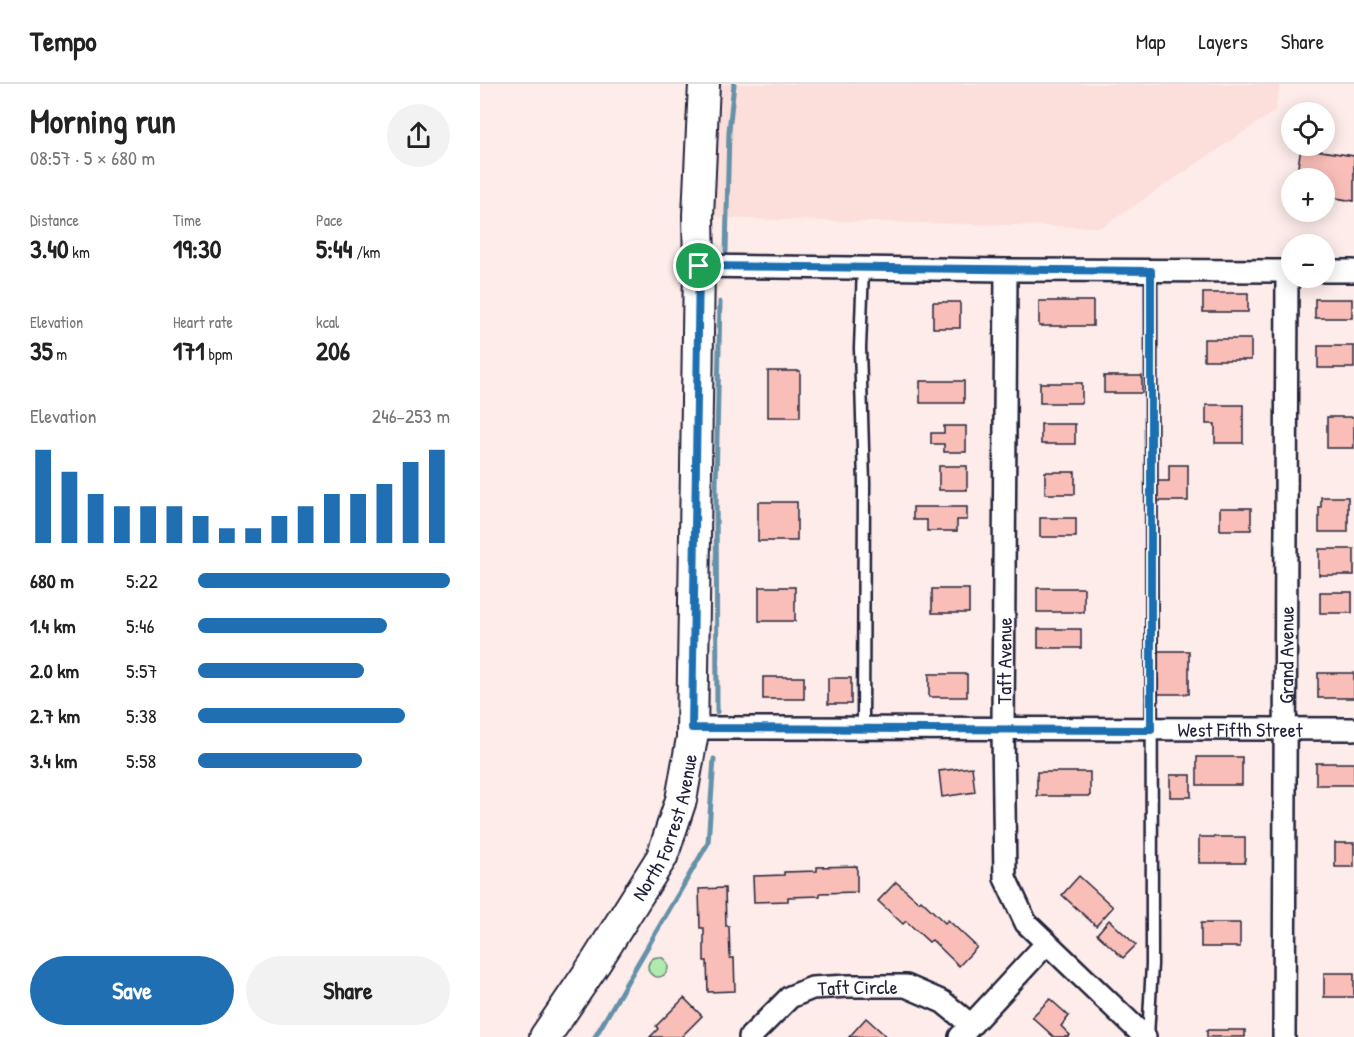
<!DOCTYPE html>
<html lang="en">
<head>
<meta charset="utf-8">
<style>
	:root { --surface:#fff; --page:#f2f2f2; --text:#222; --muted:#767676; --line:#e0e0e0; --accent:#1f6fb2 }
	body { margin:0; font-family:"Patrick Hand",sans-serif; background:var(--page); color:var(--text); height:100vh; display:flex; flex-direction:column; font-size:22px; white-space:nowrap }
	* { box-sizing:border-box; margin:0 }
	p { font-size:20px; color:var(--muted) }
	.icon { flex:none; width:33px; height:33px; fill:none; stroke:currentColor; stroke-width:2; stroke-linecap:round; stroke-linejoin:round }
	.map { position:relative; flex:1; overflow:hidden }
	.details { display:flex; flex-direction:column; background:var(--surface); width:480px }
	.details>* { flex:none }
	.controls { position:absolute; left:801px; top:18px; display:grid; gap:12px }
	.controls a { display:grid; place-items:center; width:54px; height:54px; border-radius:50%; background:var(--surface); box-shadow:0 3px 15px #0003; font-size:30px }
	.pin { position:absolute; display:grid; place-items:center; width:51px; height:51px; color:#fff; margin:-26px; border:3px solid #fff; border-radius:50%; box-shadow:0 2px 6px #0007 }
	.round { display:grid; place-items:center; flex:none; width:63px; height:63px; border-radius:32px; background:var(--page) }
	.head { display:flex; align-items:center; justify-content:space-between; height:102px; padding:0 30px }
	h1 { font-size:33px; font-weight:800; line-height:45px }
	.stats { display:grid; grid-template-columns:repeat(3,1fr); gap:9px; height:102px; padding:6px 30px }
	.stats div { display:grid; align-content:center }
	.stats b { font-size:26px; font-weight:800 }
	.stats small { font-size:16px; font-weight:400 }
	.stats p { font-size:16px }
	.chart { height:168px; padding:12px 30px }
	.chart p { display:flex; justify-content:space-between }
	.chart svg { width:100%; height:108px; margin-top:6px; stroke:var(--accent); stroke-width:6 }
	.button { display:flex; gap:12px; margin-top:auto; padding:12px 30px }
	.button a { flex:1; height:69px; border-radius:36px; background:var(--accent); color:#fff; font-size:24px; font-weight:800; line-height:69px; text-align:center }
	.button a+a { background:var(--page); color:var(--text) }
	ul { padding:0 30px; list-style:none; font-size:20px }
	li { display:grid; grid-template-columns:96px 72px 1fr; align-items:center; height:45px }
	li i { height:15px; border-radius:8px; background:var(--accent) }
	header { display:flex; align-items:center; gap:36px; box-sizing:border-box; height:84px; padding:0 30px; background:var(--surface); border-bottom:2px solid var(--line) }
	header strong { font-size:28px }
	nav { display:flex; gap:33px; margin-inline-start:auto; font-size:21px }
	main { display:flex; flex:1; min-height:0 }
	.map>svg:first-child { display:block }
</style>
</head>
<body>
<header>
<strong>Tempo</strong>
<nav><a>Map</a><a>Layers</a><a>Share</a></nav>
</header>
<main>
<section class="details">
<div class="head"><div><h1>Morning run</h1><p>08:57 · 5 × 680 m</p></div><a class="round"><svg class="icon" aria-label="share" viewBox="0 0 24 24"><path d="M12 15V3M7 8l5-5 5 5M5 13v7h14v-7"/></svg></a></div>
<div class="stats">
<div><p>Distance</p><b>3.40<small> km</small></b></div>
<div><p>Time</p><b>19:30</b></div>
<div><p>Pace</p><b>5:44<small> /km</small></b></div>
</div>
<div class="stats">
<div><p>Elevation</p><b>35<small> m</small></b></div>
<div><p>Heart rate</p><b>171<small> bpm</small></b></div>
<div><p>kcal</p><b>206</b></div>
</div>
<div class="chart"><p><span>Elevation</span>246–253 m</p>
<svg viewBox="0 0 160 44" preserveAspectRatio="none"><path d="M5 44V6M15 44V15M25 44V24M35 44V29M45 44V29M55 44V29M65 44V33M75 44V38M85 44V38M95 44V33M105 44V29M115 44V24M125 44V24M135 44V20M145 44V11M155 44V6"/></svg>
</div>
<ul>
<li><b>680 m</b>5:22<i style="width:100%"></i></li>
<li><b>1.4 km</b>5:46<i style="width:75%"></i></li>
<li><b>2.0 km</b>5:57<i style="width:66%"></i></li>
<li><b>2.7 km</b>5:38<i style="width:82%"></i></li>
<li><b>3.4 km</b>5:58<i style="width:65%"></i></li>
</ul>
<div class="button"><a>Save</a><a>Share</a></div>
</section>
<div class="map">
<svg width="874" height="953" viewBox="0 0 874 953">
	<rect width="100%" height="100%" fill="#fdece9"/>
	<filter id="ink" filterUnits="userSpaceOnUse"><feTurbulence type="fractalNoise" baseFrequency=".0167" numOctaves="2"/><feDisplacementMap in="SourceGraphic" scale="12" xChannelSelector="R" yChannelSelector="G"/><feConvolveMatrix kernelMatrix="1 2 1 2 8 2 1 2 1" color-interpolation-filters="sRGB"/></filter>
	<g filter="url(#ink)">
		<polygon fill="#fcdeda" points="224,0 800,0 795,27 622,143 268,135 218,132"/>
		<circle fill="#b0eaaf" stroke="#698675" stroke-width="1.5" cx="178" cy="883" r="10"/>
		<g fill="none" stroke-linecap="round" stroke-linejoin="round">
			<g stroke="#6591a9" stroke-width="5">
				<polyline points="246,168 249,47 254,0"/>
				<polyline points="237,628 236,400 240,218"/>
				<polyline points="115,953 228,759 234,675"/>
			</g>
		</g>
		<g fill="#f9beb7" stroke="#22223b" stroke-width="1.5">
			<polygon points="821,64 874,72 874,117 844,112 844,94 816,94"/>
			<rect x="723" y="209" width="45" height="19"/>
			<rect x="835" y="215" width="37" height="19"/>
			<rect x="559" y="217" width="54" height="25"/>
			<rect x="453" y="218" width="27" height="26"/>
			<rect x="724" y="255" width="47" height="21"/>
			<rect x="838" y="262" width="36" height="22"/>
			<rect x="288" y="287" width="32" height="46"/>
			<rect x="624" y="292" width="38" height="17"/>
			<rect x="440" y="297" width="44" height="22"/>
			<rect x="560" y="299" width="42" height="20"/>
			<polygon points="726,321 763,321 763,359 735,359 735,340 726,340"/>
			<rect x="847" y="333" width="27" height="31"/>
			<rect x="561" y="340" width="34" height="20"/>
			<polygon points="464,342 486,342 486,368 464,368 464,360 451,360 451,349 464,349"/>
			<polygon points="689,381 708,381 708,417 676,417 676,397 689,397"/>
			<rect x="459" y="382" width="28" height="24"/>
			<rect x="565" y="388" width="30" height="22"/>
			<polygon points="841,413 868,413 868,448 839,448 839,423 841,423"/>
			<rect x="278" y="418" width="39" height="39"/>
			<polygon points="433,423 487,423 487,436 477,436 477,447 447,447 447,436 433,436"/>
			<rect x="740" y="424" width="31" height="22"/>
			<rect x="560" y="434" width="36" height="19"/>
			<rect x="839" y="465" width="35" height="26"/>
			<rect x="279" y="503" width="36" height="34"/>
			<rect x="557" y="504" width="47" height="24"/>
			<rect x="452" y="505" width="37" height="24"/>
			<rect x="840" y="508" width="32" height="21"/>
			<rect x="558" y="545" width="43" height="19"/>
			<rect x="675" y="567" width="34" height="43"/>
			<rect x="838" y="589" width="36" height="25"/>
			<rect x="449" y="590" width="38" height="23"/>
			<rect x="283" y="593" width="41" height="22"/>
			<rect x="348" y="594" width="23" height="26"/>
			<rect x="717" y="673" width="45" height="28"/>
			<rect x="836" y="679" width="38" height="22"/>
			<polygon points="492,683 495,708 462,713 459,687"/>
			<rect x="557" y="688" width="53" height="24"/>
			<rect x="690" y="691" width="21" height="22"/>
			<rect x="719" y="753" width="46" height="26"/>
			<rect x="855" y="759" width="19" height="24"/>
			<polygon points="377,782 377,808 340,809 340,812 308,813 308,817 274,818 273,792 304,791 304,788 337,787 337,783"/>
			<polygon points="599,792 633,823 616,842 582,811"/>
			<polygon points="416,798 439,818 441,816 465,839 468,836 497,863 479,882 452,856 449,858 426,837 423,840 398,817"/>
			<polygon points="245,804 246,842 249,842 250,874 254,874 255,907 228,908 227,877 224,877 224,844 220,844 219,805"/>
			<polygon points="629,836 656,861 643,874 617,850"/>
			<rect x="721" y="839" width="39" height="24"/>
			<rect x="844" y="889" width="30" height="24"/>
			<polygon points="204,914 222,932 201,953 170,953 178,945 176,942"/>
			<polygon points="570,915 589,932 581,942 590,951 588,953 574,953 552,933"/>
			<polygon points="386,934 407,953 369,953"/>
			<rect x="727" y="946" width="38" height="7"/>
		</g>
		<g fill="none" stroke-linecap="round" stroke-linejoin="round">
			<defs>
				<g id="lane">
					<polyline points="383,184 380,264 384,399 383,644"/>
					<polyline points="668,953 672,880 671,187"/>
				</g>
				<g id="street">
					<polyline points="219,182 526,186 812,187"/>
					<polyline points="844,187 874,187"/>
					<path id="s1" d="M 212,644 L 874,645"/>
					<polyline points="567,859 665,953"/>
					<path id="s2" d="M 270,953 L 310,913 L 332,904 L 368,902 L 426,902 L 463,918 L 491,941"/>
					<path id="s3" d="M 480,953 L 567,859 L 546,839 L 525,794 L 523,645 L 526,186"/>
					<path id="s4" d="M 804,953 L 807,187"/>
				</g>
				<g id="secondary">
					<path id="s5" d="M 65,953 L 116,878 L 182,773 L 201,716 L 212,654 L 219,182 L 218,132 L 224,0"/>
				</g>
			</defs>
			<use href="#lane" stroke="#22223b" stroke-width="15"/>
			<use href="#street" stroke="#22223b" stroke-width="26"/>
			<use href="#secondary" stroke="#22223b" stroke-width="34"/>
			<use href="#lane" stroke="#fff" stroke-width="10"/>
			<use href="#street" stroke="#fff" stroke-width="21"/>
			<use href="#secondary" stroke="#fff" stroke-width="30"/>
		</g>
	</g>
	<g fill="none" stroke-linecap="round" stroke-linejoin="round" filter="url(#ink)">
		<defs>
			<polygon id="route" points="219,182 671,187 671,646 212,644"/>
		</defs>
		<use href="#route" stroke="#fff" stroke-width="12"/>
		<use href="#route" stroke="#1f6fb2" stroke-width="8"/>
	</g>
	<g text-anchor="middle" dominant-baseline="central" stroke-width="6" stroke-linejoin="round" paint-order="stroke">
		<g font-size="20" fill="#22223b" stroke="#fff">
			<text stroke="none"><textPath href="#s4" startOffset="382">Grand Avenue</textPath></text>
			<text stroke="none"><textPath href="#s3" startOffset="424">Taft Avenue</textPath></text>
			<text stroke="none"><textPath href="#s1" startOffset="548">West Fifth Street</textPath></text>
			<text stroke="none"><textPath href="#s5" startOffset="244">North Forrest Avenue</textPath></text>
			<text stroke="none"><textPath href="#s2" startOffset="126">Taft Circle</textPath></text>
		</g>
	</g>
</svg>
<div class="controls">
<a><svg class="icon" aria-label="locate" viewBox="0 0 24 24"><circle cx="12" cy="12" r="6"/><path d="M12 2v4M12 18v4M2 12h4M18 12h4"/></svg></a>
<a>+</a>
<a>−</a>
</div>
<div class="pin" style="left:219px;top:182px;background:#1e9e55"><svg class="icon" aria-label="arrive" viewBox="0 0 24 24"><path d="M6 21V4h12l-3 4 3 4H6"/></svg></div>
</div>
</main>
</body>
</html>
